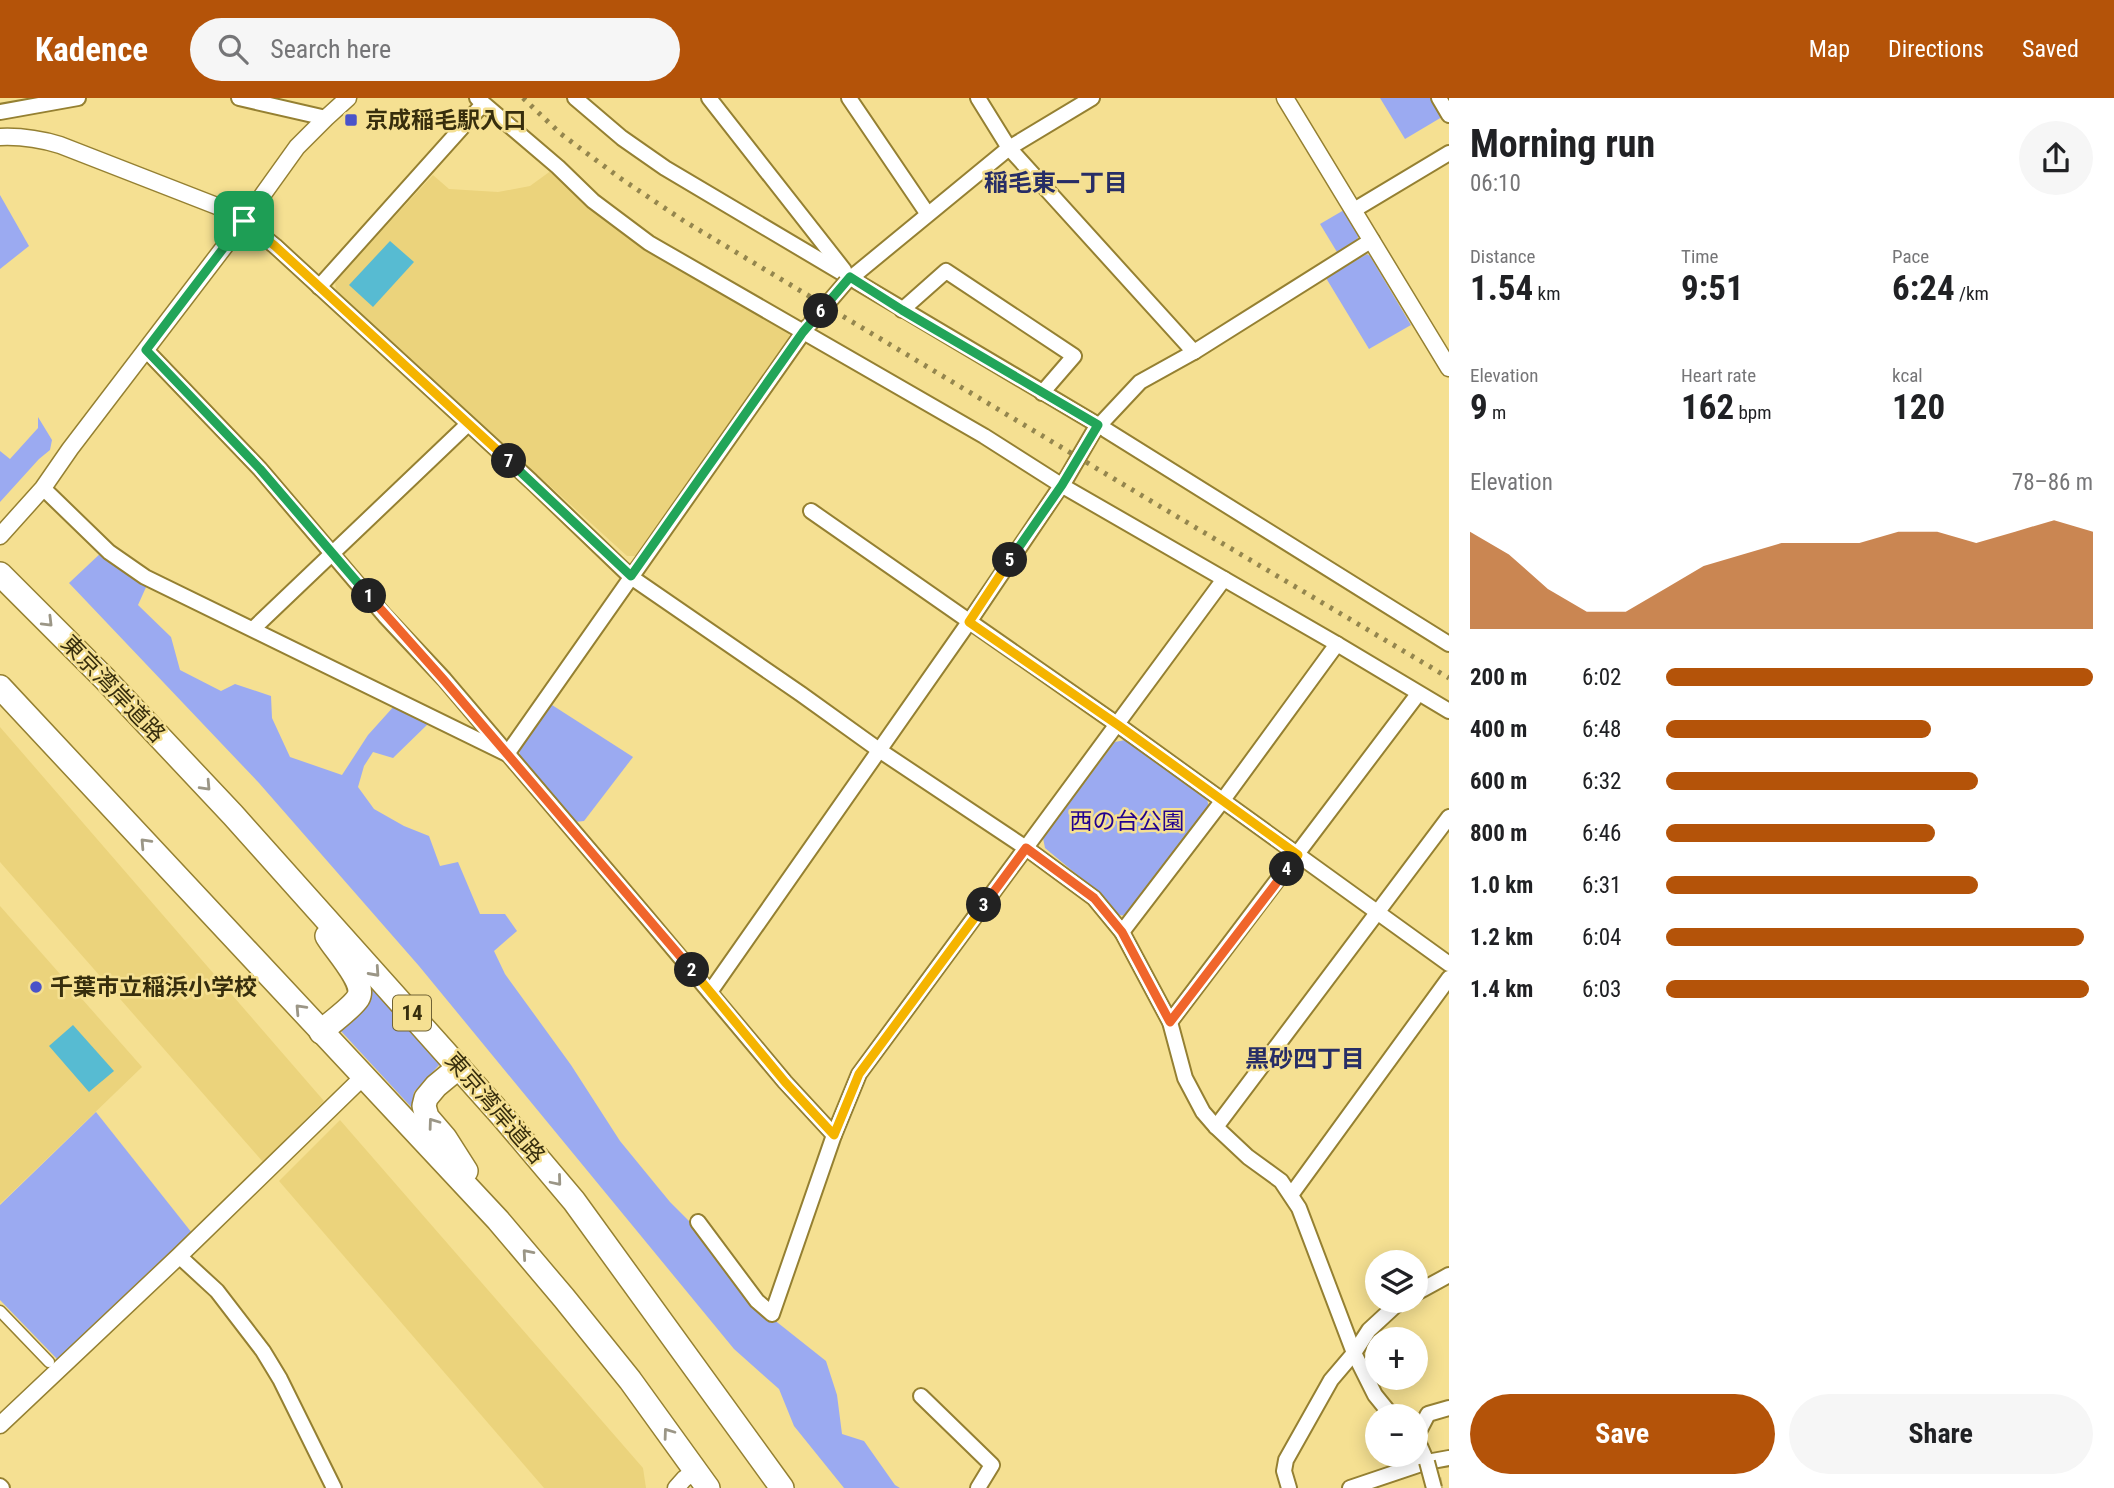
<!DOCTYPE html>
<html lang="en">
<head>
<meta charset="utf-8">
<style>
	:root { --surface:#fff; --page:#f6f6f6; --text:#202124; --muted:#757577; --accent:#b45309 }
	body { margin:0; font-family:"Roboto Condensed","Noto Sans JP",sans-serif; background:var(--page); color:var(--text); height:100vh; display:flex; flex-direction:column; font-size:26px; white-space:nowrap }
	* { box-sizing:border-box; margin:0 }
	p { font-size:23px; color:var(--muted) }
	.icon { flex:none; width:38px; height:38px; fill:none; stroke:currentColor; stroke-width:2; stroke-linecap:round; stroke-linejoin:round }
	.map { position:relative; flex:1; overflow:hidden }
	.sheet { display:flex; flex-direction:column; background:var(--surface); width:665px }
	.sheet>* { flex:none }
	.fabs { position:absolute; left:1365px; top:1152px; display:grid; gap:14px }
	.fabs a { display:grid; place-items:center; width:63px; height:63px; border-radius:50%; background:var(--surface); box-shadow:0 4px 18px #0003; font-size:35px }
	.pin { position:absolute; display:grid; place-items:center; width:60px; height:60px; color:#fff; margin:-30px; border-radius:14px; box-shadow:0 4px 10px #0006 }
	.km { position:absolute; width:35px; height:35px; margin:-18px; border-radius:50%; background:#222; color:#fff; font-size:19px; line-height:35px; text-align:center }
	.round { display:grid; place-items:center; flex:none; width:74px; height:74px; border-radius:37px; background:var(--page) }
	.head { display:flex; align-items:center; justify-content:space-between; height:119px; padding:0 21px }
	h1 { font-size:38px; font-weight:700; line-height:52px }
	.stats { display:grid; grid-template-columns:repeat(3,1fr); gap:10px; height:119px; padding:7px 21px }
	.stats div { display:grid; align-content:center }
	.stats b { font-size:35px; font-weight:700 }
	.stats small { font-size:19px; font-weight:400 }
	.stats p { font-size:19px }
	.chart { height:196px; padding:14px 21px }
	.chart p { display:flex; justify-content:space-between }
	.chart svg { width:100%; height:126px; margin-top:7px; fill:var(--accent); opacity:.7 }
	.primary-button { display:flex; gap:14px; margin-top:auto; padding:14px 21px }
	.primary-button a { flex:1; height:80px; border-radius:42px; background:var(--accent); color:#fff; font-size:28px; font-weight:700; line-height:80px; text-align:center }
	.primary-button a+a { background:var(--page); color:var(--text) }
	ul { padding:0 21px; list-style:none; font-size:23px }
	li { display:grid; grid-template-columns:112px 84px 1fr; align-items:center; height:52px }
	li i { height:18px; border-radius:9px; background:var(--accent) }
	header { display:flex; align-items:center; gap:42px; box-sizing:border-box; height:98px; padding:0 35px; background:var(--accent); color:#fff }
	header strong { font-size:33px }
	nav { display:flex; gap:38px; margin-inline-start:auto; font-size:24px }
	.search { width:490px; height:63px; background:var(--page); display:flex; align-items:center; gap:18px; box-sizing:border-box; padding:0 24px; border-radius:38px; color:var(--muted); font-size:26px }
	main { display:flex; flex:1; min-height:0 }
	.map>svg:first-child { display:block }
</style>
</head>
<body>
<header>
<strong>Kadence</strong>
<div class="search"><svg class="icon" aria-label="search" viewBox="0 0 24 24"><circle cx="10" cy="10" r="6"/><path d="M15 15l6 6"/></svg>Search here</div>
<nav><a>Map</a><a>Directions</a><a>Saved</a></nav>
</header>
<main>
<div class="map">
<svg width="1449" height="1390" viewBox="0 0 1449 1390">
	<rect width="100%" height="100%" fill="#f5e092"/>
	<g fill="#ebd37c">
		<polygon points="552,72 788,230 790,242 637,458 627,458 336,193 335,183 433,77 449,91 498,94 530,88"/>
		<polygon points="0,629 324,1003 263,1064 0,764"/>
		<polygon points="0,808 142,969 0,1106"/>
		<polygon points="340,1022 643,1370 646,1390 544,1390 279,1083"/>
	</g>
	<g fill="#9baaf1">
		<polygon points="1380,0 1430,0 1442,19 1405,41"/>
		<polygon points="0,97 29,148 0,171"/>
		<polygon points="1344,112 1359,136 1357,142 1337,154 1320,126"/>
		<polygon points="1367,156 1370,158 1411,227 1369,251 1326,180"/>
		<polygon points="38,319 52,342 50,352 39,361 0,404 0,353 10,361 38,330"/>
		<polygon points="103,453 147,487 138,507 171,539 180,572 221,593 235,586 271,598 272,620 290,659 342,677 368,637 395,607 430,624 393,660 373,654 364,668 358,689 374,711 404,728 429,738 440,768 458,764 480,816 505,816 517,833 494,853 505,876 571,967 620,1043 670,1104 692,1126 758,1209 826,1263 837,1297 842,1336 864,1343 895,1387 900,1390 844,1390 794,1328 779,1291 734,1251 419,868 259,685 69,485"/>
		<polygon points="552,607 633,659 584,723 575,724 521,661 519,652"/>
		<polygon points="1125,642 1206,697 1209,709 1128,818 1118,817 1087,785 1045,750 1043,740 1115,644"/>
		<polygon points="371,887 441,965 414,994 412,1010 340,932 368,901"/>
		<polygon points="96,1014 192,1135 59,1263 0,1202 0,1107"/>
	</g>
	<g fill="#57bbd2">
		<polygon points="390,143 414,164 373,209 349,187"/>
		<polygon points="73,927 114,973 89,994 49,948"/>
	</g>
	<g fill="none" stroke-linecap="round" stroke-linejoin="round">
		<polyline stroke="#cfbc77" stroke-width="16" stroke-dasharray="16 8" stroke-linecap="butt" points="1427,1390 1449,1386"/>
		<defs>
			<polyline id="pedestrian" points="0,1213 49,1264"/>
			<g id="minor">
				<polyline points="239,0 326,20"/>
				<polyline points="477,0 558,69 593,103 649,145 984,338 1061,387 1337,546 1449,613"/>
				<polyline points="575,0 622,40 665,70 1098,327 1449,546"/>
				<polyline points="709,0 844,172"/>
				<polyline points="849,0 927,115"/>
				<polyline points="978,0 1009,50 1194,254"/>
				<polyline points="1439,0 1449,17"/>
				<polyline points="0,14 78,0"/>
				<polyline points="1354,112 1449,55"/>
				<polyline points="244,123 275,148 531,383 631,479 801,596 879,652 1026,750 1094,800 1122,834 1170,924 1185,980 1203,1014 1216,1029 1248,1059 1281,1083 1299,1110 1354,1255 1375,1297 1392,1318"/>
				<polyline points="846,184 1009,50 1092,0"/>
				<polyline points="319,189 483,6"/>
				<polyline points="902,212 946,173 1074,258 1042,295"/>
				<polyline points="146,252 260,371 385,518 444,581 644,816 785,984 834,1037"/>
				<polyline points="1095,332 1140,284 1194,254 1372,142"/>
				<polyline points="43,390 109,454 145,479 507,656 807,229"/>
				<polyline points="811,413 1118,627 1449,866"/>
				<polyline points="253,531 468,326"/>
				<polyline points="1122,834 1223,702 1337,546"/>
				<polyline points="710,894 969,524 1065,382"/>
				<polyline points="1170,924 1418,596"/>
				<polyline points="1216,1029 1449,719"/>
				<polyline points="1291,1097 1449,880"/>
				<polyline points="698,1124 757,1203 772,1216 834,1037 859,976 1224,481"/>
				<polyline points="179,1158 217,1193 263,1253 280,1281 334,1390"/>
				<polyline points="1416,1195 1449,1177"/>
				<polyline points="921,1298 992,1367 978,1390"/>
				<polyline points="1416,1339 1428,1316 1449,1310"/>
				<polyline points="1416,1339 1427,1364"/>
				<polyline points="0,1388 2,1390"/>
				<polyline points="1289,1390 1284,1373 1286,1362 1331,1282 1354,1255 1369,1232 1395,1208 1404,1202"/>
				<polyline points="1350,1390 1427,1364 1449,1360"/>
			</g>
			<g id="tertiary">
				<polyline points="1285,0 1449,270"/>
				<path d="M 0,39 C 21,38 40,41 60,47 L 227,112 L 244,123"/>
				<polyline points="0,438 43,390 70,351 244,123 297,49 326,20 348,0"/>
				<polyline points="0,1327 179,1158 363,979"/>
				<polyline points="676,1390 684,1381 695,1373"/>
			</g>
			<g id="trunk">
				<polyline points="0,476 105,581 233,717 503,1019 574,1103 782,1390"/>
				<polyline points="0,589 498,1122 564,1200 630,1282 708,1390"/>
				<path d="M 321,934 C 331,924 351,911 358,900 C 367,885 335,852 327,838"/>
				<polyline points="459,969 436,988 426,1000 424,1008 427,1019 445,1040 466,1073"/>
			</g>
		</defs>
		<use href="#pedestrian" stroke="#958032" stroke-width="13"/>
		<use href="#minor" stroke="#958032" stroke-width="18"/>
		<use href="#tertiary" stroke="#958032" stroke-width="19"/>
		<use href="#trunk" stroke="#958032" stroke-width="26"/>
		<use href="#pedestrian" stroke="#fff" stroke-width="10"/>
		<use href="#minor" stroke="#fff" stroke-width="14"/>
		<use href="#tertiary" stroke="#fff" stroke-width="16"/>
		<use href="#trunk" stroke="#fff" stroke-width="23"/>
		<polyline stroke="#94864e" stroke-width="5" stroke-dasharray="3.5 7" stroke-linecap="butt" points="523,0 561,36 620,80 684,123 1156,406 1449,580"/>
		<defs>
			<g id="minor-bridge">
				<polyline points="810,226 846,184"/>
				<polyline points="1066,381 1094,333"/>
				<polyline points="1427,1364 1434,1390"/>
			</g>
		</defs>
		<use href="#minor-bridge" stroke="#958032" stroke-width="18" stroke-linecap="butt"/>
		<use href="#minor-bridge" stroke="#fff" stroke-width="14"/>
	</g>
	<defs><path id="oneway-chevron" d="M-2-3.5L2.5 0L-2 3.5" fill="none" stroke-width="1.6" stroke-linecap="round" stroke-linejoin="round" transform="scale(1.75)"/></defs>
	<g stroke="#9b9686">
		<use href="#oneway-chevron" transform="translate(48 524) rotate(45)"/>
		<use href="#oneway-chevron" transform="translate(206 688) rotate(47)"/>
		<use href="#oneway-chevron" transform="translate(145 745) rotate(-133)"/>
		<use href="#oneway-chevron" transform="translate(375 874) rotate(48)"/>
		<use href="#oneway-chevron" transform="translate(300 911) rotate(-133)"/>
		<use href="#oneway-chevron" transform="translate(433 1025) rotate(-126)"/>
		<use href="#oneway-chevron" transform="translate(557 1083) rotate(50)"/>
		<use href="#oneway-chevron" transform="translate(527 1156) rotate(-131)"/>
		<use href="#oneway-chevron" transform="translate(668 1335) rotate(-126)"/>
	</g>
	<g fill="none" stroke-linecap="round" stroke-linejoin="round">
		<defs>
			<polyline id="split-1" points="244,123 146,252 260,371 369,498"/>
			<polyline id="split-2" points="369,498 443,581 692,872"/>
			<polyline id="split-3" points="692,872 785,984 834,1037 859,976 984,807"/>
			<polyline id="split-4" points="984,807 1026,750 1094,800 1122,834 1170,924 1287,771"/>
			<polyline id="split-5" points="1010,462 969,524 1118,627 1298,757 1287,771"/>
			<polyline id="split-6" points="821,213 850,179 902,212 1098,327 1062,387 1010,462"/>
			<polyline id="split-7" points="509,363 631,478 803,234 821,213"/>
			<polyline id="split-8" points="244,123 275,148 509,363"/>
		</defs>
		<use href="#split-1" stroke="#fff" stroke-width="14"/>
		<use href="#split-2" stroke="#fff" stroke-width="14"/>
		<use href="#split-3" stroke="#fff" stroke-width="14"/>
		<use href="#split-4" stroke="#fff" stroke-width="14"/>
		<use href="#split-5" stroke="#fff" stroke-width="14"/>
		<use href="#split-6" stroke="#fff" stroke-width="14"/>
		<use href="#split-7" stroke="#fff" stroke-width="14"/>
		<use href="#split-8" stroke="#fff" stroke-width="14"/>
		<use href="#split-1" stroke="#22a559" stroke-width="9"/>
		<use href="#split-2" stroke="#f0652b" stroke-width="9"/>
		<use href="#split-3" stroke="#f5b400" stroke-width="9"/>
		<use href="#split-4" stroke="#f0652b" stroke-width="9"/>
		<use href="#split-5" stroke="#f5b400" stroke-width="9"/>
		<use href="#split-6" stroke="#22a559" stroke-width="9"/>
		<use href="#split-7" stroke="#22a559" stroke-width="9"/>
		<use href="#split-8" stroke="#f5b400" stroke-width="9"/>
	</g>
	<g fill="#4a53c9" stroke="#f5e092" stroke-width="2.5">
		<rect x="344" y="15" width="14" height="14" rx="3.5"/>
		<circle cx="36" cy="889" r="7"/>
	</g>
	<g text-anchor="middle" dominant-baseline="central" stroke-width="5" stroke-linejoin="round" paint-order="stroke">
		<rect fill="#f5e092" stroke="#706335" stroke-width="2" x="393" y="897.5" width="38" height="35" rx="5"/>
		<g font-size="21" font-weight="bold" fill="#372e0d">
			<text x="412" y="915">14</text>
		</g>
		<g font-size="23" font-weight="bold" fill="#372e0d" stroke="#f5e092" text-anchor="start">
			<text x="365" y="22">京成稲毛駅入口</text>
			<text x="50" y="889">千葉市立稲浜小学校</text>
		</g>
		<g font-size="23" fill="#372e0d" stroke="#f5e092">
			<text transform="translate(113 591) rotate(46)">東京湾岸道路</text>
			<text transform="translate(495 1010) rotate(49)">東京湾岸道路</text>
		</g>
		<g font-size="23" fill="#21018f" stroke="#f5e092">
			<text x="1127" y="723">西の台公園</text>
		</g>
		<g font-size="24" font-weight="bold" fill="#272d66" stroke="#f5e092">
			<text x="1056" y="85">稲毛東一丁目</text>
			<text x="1305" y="961">黒砂四丁目</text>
		</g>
	</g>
</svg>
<div class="fabs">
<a><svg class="icon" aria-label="layers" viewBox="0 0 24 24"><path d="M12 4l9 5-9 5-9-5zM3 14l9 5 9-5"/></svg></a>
<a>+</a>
<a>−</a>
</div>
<div class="pin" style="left:244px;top:123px;background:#1e9e55"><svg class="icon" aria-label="arrive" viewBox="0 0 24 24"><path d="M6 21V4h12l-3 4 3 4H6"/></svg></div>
<b class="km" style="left:369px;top:498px">1</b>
<b class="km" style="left:692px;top:872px">2</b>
<b class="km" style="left:984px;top:807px">3</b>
<b class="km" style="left:1287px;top:771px">4</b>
<b class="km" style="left:1010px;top:462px">5</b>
<b class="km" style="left:821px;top:213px">6</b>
<b class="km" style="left:509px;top:363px">7</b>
</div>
<section class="sheet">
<div class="head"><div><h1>Morning run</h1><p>06:10</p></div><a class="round"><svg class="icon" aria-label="share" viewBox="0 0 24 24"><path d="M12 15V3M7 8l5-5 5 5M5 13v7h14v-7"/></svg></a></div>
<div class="stats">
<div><p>Distance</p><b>1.54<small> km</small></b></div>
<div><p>Time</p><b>9:51</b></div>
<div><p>Pace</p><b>6:24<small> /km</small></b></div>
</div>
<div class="stats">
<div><p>Elevation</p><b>9<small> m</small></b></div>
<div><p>Heart rate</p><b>162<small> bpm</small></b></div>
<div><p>kcal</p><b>120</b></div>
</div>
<div class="chart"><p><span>Elevation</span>78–86 m</p>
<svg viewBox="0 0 160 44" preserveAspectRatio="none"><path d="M0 44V10L10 18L20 30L30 38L40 38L50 30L60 22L70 18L80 14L90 14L100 14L110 10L120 10L130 14L140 10L150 6L160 10V44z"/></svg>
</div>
<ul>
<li><b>200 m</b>6:02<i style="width:100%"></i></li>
<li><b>400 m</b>6:48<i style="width:62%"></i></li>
<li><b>600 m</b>6:32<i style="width:73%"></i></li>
<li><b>800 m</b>6:46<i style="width:63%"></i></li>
<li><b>1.0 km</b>6:31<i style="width:73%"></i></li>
<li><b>1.2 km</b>6:04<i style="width:98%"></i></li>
<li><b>1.4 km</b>6:03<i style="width:99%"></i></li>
</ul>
<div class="primary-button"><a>Save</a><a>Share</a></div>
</section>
</main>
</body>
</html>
